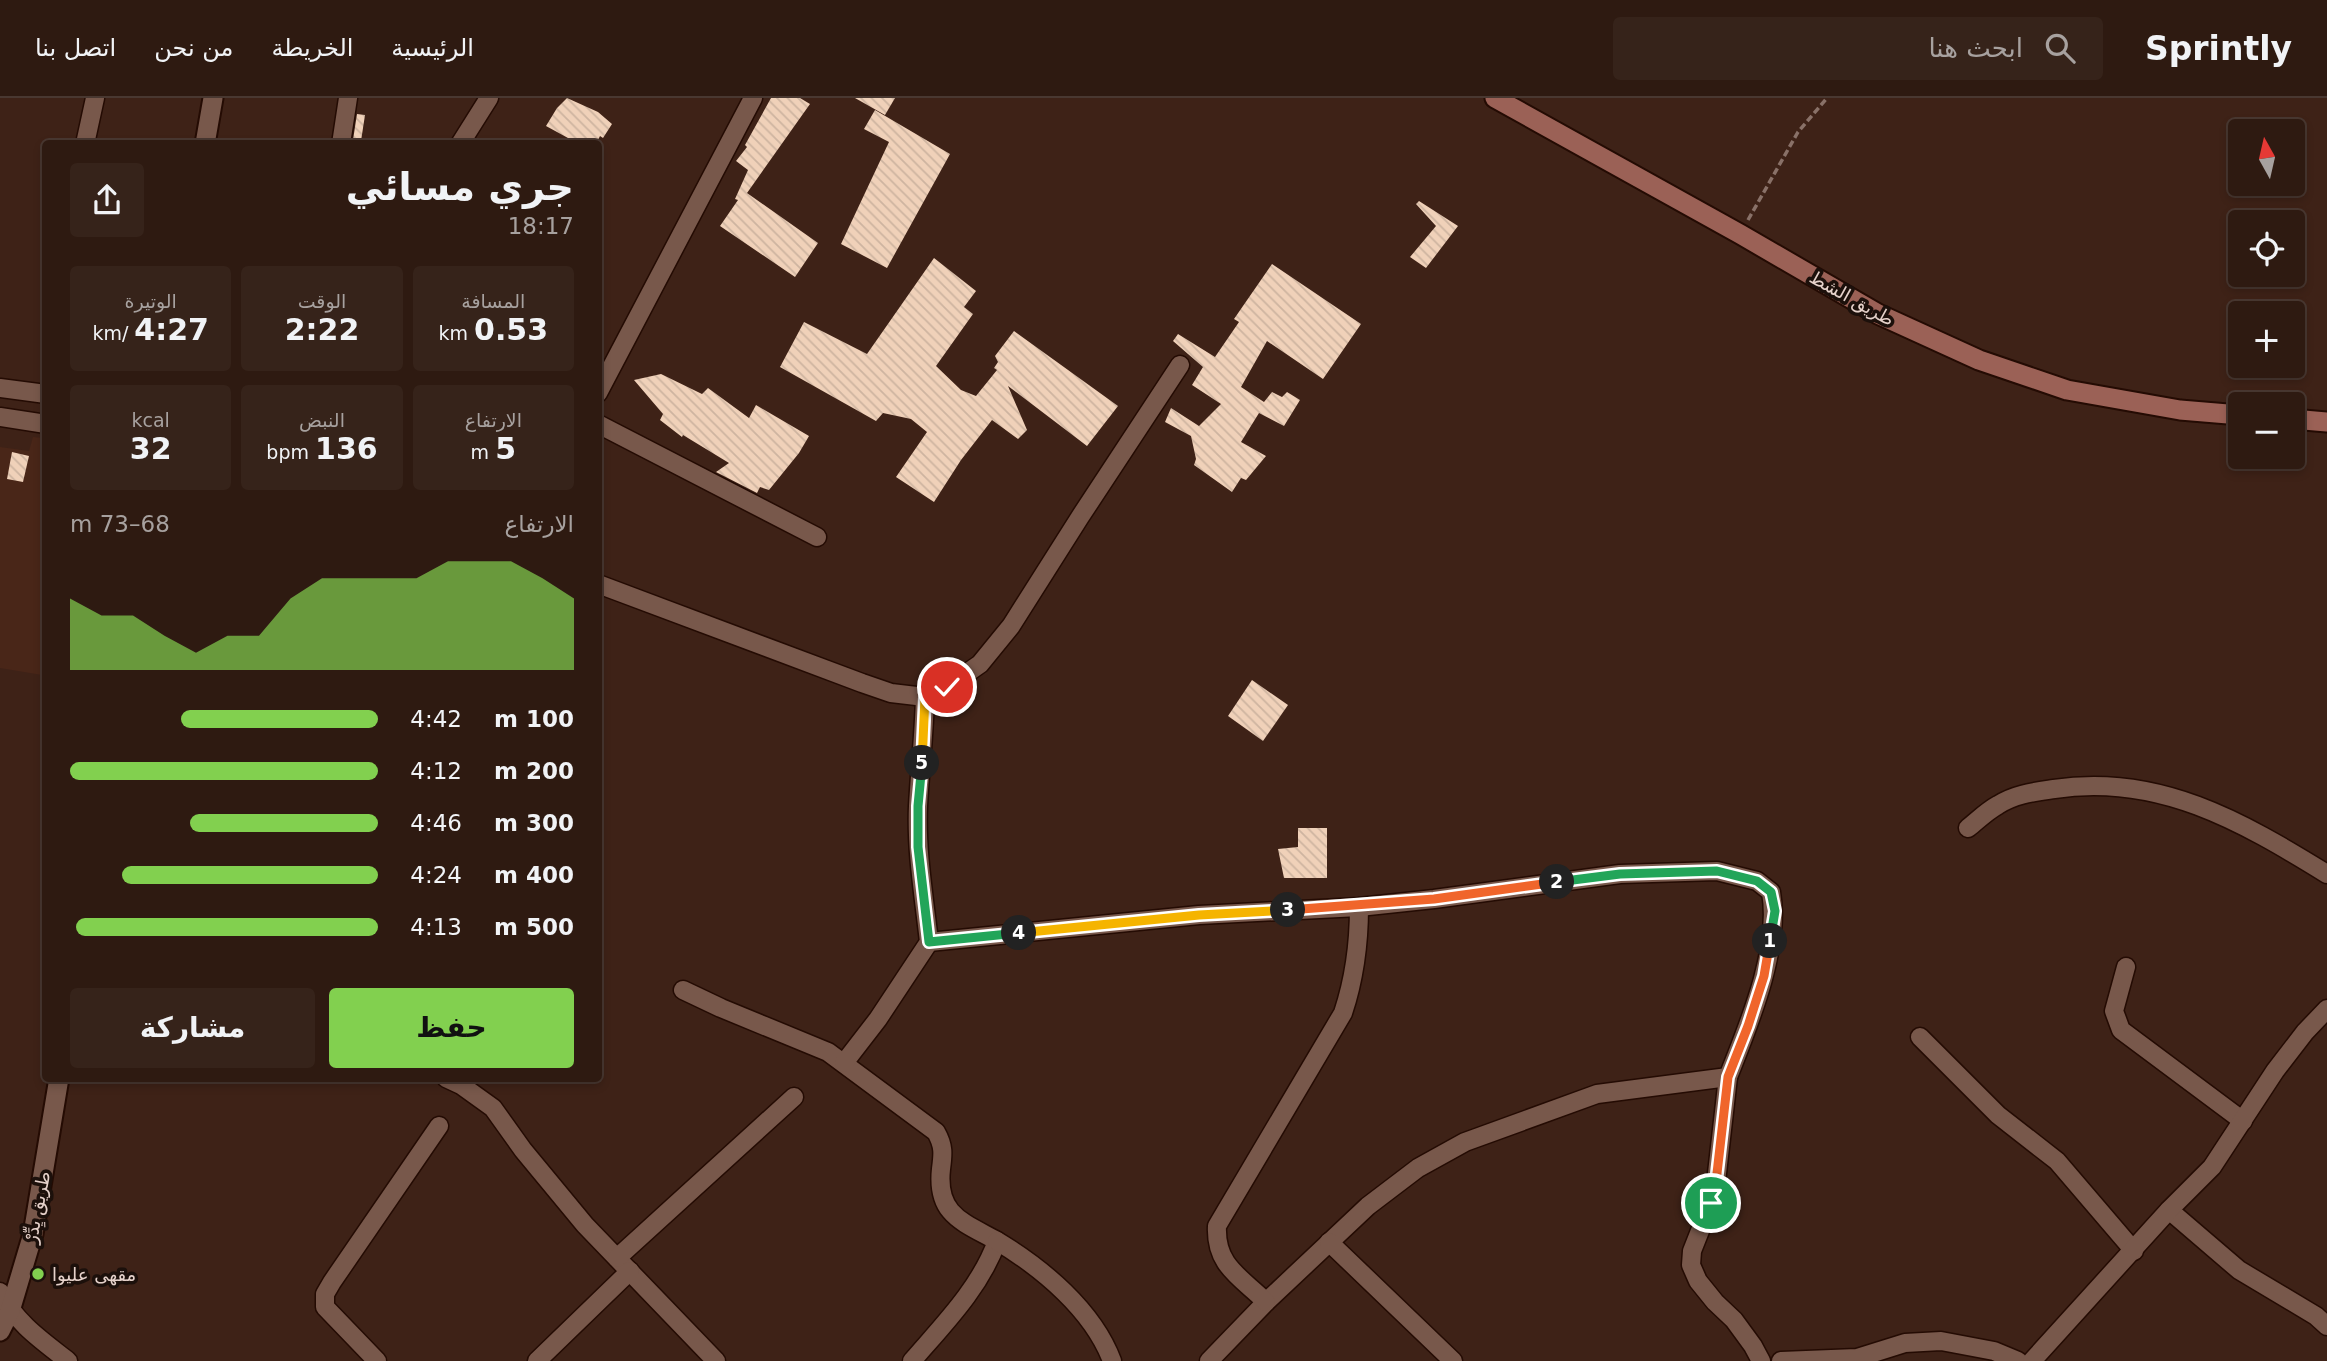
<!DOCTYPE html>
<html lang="ar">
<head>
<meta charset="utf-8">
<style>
	:root { --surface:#2e1a11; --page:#36231a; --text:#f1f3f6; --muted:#a7a19f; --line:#493831; --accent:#82d04f }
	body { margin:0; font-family:"DejaVu Sans",Vazirmatn,sans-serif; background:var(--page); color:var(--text); direction:rtl; height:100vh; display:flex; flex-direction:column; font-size:26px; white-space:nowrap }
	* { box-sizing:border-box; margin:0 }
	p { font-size:23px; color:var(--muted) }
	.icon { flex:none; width:38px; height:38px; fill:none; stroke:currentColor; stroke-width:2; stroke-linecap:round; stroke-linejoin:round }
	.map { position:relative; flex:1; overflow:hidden; direction:ltr }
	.panel { position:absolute; left:42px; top:42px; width:560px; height:942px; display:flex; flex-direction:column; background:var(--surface); border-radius:7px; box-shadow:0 4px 10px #0003,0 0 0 2px var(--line); direction:rtl }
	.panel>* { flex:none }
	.needle { width:46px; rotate:352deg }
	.fabs { position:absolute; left:2228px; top:21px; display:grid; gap:14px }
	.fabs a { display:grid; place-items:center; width:77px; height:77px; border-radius:7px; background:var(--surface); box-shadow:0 4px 10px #0003,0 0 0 2px var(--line); font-size:35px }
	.pin { position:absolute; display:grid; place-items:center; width:60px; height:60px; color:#fff; margin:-30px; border:4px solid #fff; border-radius:50%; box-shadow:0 2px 7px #0007 }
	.km { position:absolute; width:35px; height:35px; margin:-18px; border-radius:50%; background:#222; color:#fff; font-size:19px; line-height:35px; text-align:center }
	.round { display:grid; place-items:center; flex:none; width:74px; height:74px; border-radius:7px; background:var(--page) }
	.headline { display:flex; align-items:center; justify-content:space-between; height:119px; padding:0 28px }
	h1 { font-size:38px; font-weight:700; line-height:52px }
	.figures { display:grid; grid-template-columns:repeat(3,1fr); gap:10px; height:119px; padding:7px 28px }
	.figures div { display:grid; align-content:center; border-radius:7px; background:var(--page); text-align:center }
	.figures b { font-size:30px; font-weight:700 }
	.figures small { font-size:19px; font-weight:400 }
	.figures p { font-size:19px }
	.chart { height:196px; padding:14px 28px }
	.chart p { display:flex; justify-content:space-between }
	.chart svg { width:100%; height:126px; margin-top:7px; fill:var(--accent); opacity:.7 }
	.action { display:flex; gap:14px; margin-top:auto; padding:14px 28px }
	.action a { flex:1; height:80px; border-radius:7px; background:var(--accent); color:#111; font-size:28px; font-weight:700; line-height:80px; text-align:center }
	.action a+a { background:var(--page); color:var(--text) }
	ul { padding:0 28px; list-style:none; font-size:23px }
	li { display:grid; grid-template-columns:112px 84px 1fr; align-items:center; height:52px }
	li i { height:18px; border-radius:9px; background:var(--accent) }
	header { display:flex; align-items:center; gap:42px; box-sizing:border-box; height:98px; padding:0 35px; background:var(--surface); border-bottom:2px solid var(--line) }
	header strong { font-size:33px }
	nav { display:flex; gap:38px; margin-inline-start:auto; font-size:24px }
	.search { width:490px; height:63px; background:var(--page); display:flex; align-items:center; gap:18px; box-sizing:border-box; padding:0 24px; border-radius:7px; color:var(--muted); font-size:26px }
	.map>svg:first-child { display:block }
</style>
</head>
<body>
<header>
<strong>Sprintly</strong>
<div class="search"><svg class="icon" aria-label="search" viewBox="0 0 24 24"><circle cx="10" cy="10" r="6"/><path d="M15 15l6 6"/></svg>ابحث هنا</div>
<nav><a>الرئيسية</a><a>الخريطة</a><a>من نحن</a><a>اتصل بنا</a></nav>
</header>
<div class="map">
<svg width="2327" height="1263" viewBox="0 0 2327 1263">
	<defs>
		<pattern id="building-back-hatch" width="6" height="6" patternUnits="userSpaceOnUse" patternTransform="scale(1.75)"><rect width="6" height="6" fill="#f0d1b9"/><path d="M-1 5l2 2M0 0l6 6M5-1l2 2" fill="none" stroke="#ceb4a0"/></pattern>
	</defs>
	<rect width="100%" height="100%" fill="#3e2217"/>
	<polygon fill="#492618" points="33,339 43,340 45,345 46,549 42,577 0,570 0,349 29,353"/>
	<g fill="url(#building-back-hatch)">
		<polygon points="567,0 598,14 612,26 603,40 600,38 596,46 579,46 546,28 557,10"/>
		<polygon points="771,0 800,0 810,6 747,95 818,145 795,179 720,128 738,102 735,101 748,72 736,63 747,49 745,47"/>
		<polygon points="855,0 895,0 885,17"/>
		<polygon points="875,12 950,56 887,170 841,146 889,44 864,31"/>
		<polygon points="357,16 365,17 361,43 353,42"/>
		<polygon points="1419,103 1458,128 1426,170 1410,159 1436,128 1416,106"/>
		<polygon points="934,160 976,193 964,209 973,216 936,268 961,292 976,298 997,272 994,270 998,264 995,258 1014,233 1118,308 1087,348 1008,288 1027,332 1018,341 992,322 961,362 934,404 896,379 927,334 911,321 883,315 876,323 780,269 804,224 867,256"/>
		<polygon points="1272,166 1361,226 1323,281 1267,243 1241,289 1264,304 1272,294 1282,299 1287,294 1300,302 1284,328 1259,315 1241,344 1266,358 1246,382 1241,380 1232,394 1194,367 1196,361 1191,338 1165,324 1171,310 1199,328 1221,306 1192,287 1203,269 1173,243 1178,236 1215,259 1239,224 1234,221"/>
		<polygon points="661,276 702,296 708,290 749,320 756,307 809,338 799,355 769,392 760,389 757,395 716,374 729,365 683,337 682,339 660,322 663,316 634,282"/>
		<polygon points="12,354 29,358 23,384 7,381"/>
		<polygon points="1252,582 1288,607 1263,643 1228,618"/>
		<polygon points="1298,730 1327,730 1327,780 1284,780 1278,751 1298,749"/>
	</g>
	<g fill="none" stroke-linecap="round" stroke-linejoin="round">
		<defs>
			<g id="minor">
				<polyline points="85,46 95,0"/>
				<polyline points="341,46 348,0"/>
				<polyline points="460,46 489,0"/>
				<polyline points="0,290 46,296"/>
				<polyline points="598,295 753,0"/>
				<polyline points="0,319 46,326"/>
				<polyline points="598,326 817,439"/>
				<polyline points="598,486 862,585 891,595 925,599 947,589 980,566 1011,528 1080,419 1180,267"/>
				<path d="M 1968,730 C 1978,722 1987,713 1998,707 C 2015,696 2034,694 2054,691 C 2158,675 2241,723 2327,776"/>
				<path d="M 929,844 L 1199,817 L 1359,809 L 1434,801 L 1620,776 L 1717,773 L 1757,783 L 1771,794 C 1781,850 1749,926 1728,979 L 1597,996 L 1465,1044 L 1418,1070 L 1368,1108 L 1266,1204 L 1209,1263"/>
				<polyline points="2126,869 2114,913 2121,932 2243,1023"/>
				<path d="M 683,892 L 721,910 L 828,954 L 936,1034 C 944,1048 943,1056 941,1071 C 936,1117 963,1124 997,1143 C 980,1190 944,1226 912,1263"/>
				<polyline points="1920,939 1998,1017 2057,1063 2134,1153"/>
				<path d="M 844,965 L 878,921 L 929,844 C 924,799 916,753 918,708 C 920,671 924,636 925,599"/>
				<polyline points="1728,979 1716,1084 1711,1105 1692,1153 1691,1167 1698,1183 1715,1204 1734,1222 1753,1248 1761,1263"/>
				<polyline points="446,980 461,987 493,1010 523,1052 585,1127 716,1263"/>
				<polyline points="2169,1112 2239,1172 2316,1218 2327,1228"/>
				<path d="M 997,1143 C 1042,1170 1093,1212 1112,1263"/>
				<polyline points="1329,1144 1453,1263"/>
				<polyline points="617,1160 794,999"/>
				<path d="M 0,1194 C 16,1225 41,1242 68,1263"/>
				<path d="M 1266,1204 C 1241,1179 1215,1168 1217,1128 L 1343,915 C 1355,879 1359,846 1359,809"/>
				<polyline points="377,1263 325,1209 325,1196 332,1184 439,1028"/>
				<polyline points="537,1263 630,1173"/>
				<polyline points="1781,1263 1857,1260 1905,1245 1941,1243 1994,1253 2018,1263"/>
				<polyline points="2032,1263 2169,1112 2212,1069 2275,973 2305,934 2327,911"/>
			</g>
			<g id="tertiary">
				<polyline points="205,46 213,0"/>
				<polyline points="0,1233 10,1213 33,1136 59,980"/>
			</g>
			<g id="secondary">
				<polyline points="1495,0 1740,136 1878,216 1979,262 2067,292 2180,312 2240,317"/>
				<polyline points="2292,321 2327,324"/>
			</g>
		</defs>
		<use href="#minor" stroke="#240b03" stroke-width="21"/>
		<use href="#tertiary" stroke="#240b03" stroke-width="23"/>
		<use href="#secondary" stroke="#240b03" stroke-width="23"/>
		<polyline stroke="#897168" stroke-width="3.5" stroke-dasharray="7 3.5" stroke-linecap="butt" points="1748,122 1798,34 1827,0"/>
		<use href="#minor" stroke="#78584b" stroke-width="18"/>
		<use href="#tertiary" stroke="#78584b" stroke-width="19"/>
		<use href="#secondary" stroke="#9b6156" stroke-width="19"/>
	</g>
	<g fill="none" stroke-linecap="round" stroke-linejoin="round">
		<defs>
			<polyline id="split-1" points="1711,1105 1716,1084 1728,979 1748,928 1764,878 1770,843"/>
			<polyline id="split-2" points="1557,784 1620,776 1717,773 1757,783 1771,794 1775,813 1770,843"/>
			<polyline id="split-3" points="1288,812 1434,801 1557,784"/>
			<polyline id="split-4" points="1019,835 1199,817 1288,812"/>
			<polyline id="split-5" points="922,665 918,708 918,749 929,844 1019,835"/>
			<polyline id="split-6" points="922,665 925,599 947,589"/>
		</defs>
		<use href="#split-1" stroke="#fff" stroke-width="14"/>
		<use href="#split-2" stroke="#fff" stroke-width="14"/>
		<use href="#split-3" stroke="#fff" stroke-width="14"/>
		<use href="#split-4" stroke="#fff" stroke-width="14"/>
		<use href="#split-5" stroke="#fff" stroke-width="14"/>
		<use href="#split-6" stroke="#fff" stroke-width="14"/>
		<use href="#split-1" stroke="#f0652b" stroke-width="9"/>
		<use href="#split-2" stroke="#22a559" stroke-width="9"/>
		<use href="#split-3" stroke="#f0652b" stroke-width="9"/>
		<use href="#split-4" stroke="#f5b400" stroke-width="9"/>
		<use href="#split-5" stroke="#22a559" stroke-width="9"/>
		<use href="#split-6" stroke="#f5b400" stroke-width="9"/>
	</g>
	<circle fill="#82d04f" stroke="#1c100b" stroke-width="2.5" cx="38" cy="1176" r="7"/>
	<g text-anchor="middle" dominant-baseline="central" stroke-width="7" stroke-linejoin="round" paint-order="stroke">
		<g font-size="18" fill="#e6d2cb" stroke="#1c100b">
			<text transform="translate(1852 200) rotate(29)">طريق الشط</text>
			<text transform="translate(37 1109) rotate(-79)">طريق يِدِّرْ</text>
		</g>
		<g font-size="18" fill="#e6d2cb" stroke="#1c100b" text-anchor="start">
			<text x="52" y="1176">مقهى عليوا</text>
		</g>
	</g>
</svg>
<div class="fabs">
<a><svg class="needle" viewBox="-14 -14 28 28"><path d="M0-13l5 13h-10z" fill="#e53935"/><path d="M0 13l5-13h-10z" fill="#a7a19f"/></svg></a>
<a><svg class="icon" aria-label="locate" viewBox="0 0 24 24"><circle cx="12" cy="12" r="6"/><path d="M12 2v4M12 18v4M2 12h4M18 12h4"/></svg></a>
<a>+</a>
<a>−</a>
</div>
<div class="pin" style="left:1711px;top:1105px;background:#1e9e55"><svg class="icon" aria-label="arrive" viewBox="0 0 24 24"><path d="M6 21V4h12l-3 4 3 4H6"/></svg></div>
<div class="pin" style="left:947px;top:589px;background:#d93025"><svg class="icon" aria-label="check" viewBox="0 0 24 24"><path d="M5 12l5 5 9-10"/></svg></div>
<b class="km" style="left:1770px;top:843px">1</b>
<b class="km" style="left:1557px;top:784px">2</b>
<b class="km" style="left:1288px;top:812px">3</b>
<b class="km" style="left:1019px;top:835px">4</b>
<b class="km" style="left:922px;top:665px">5</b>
<section class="panel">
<div class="headline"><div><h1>جري مسائي</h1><p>18:17</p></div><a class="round"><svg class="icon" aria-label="share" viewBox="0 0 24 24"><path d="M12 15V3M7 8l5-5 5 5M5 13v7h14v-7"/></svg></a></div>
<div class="figures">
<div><p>المسافة</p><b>0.53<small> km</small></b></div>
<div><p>الوقت</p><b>2:22</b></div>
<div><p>الوتيرة</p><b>4:27<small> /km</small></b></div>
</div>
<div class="figures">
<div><p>الارتفاع</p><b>5<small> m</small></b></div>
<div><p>النبض</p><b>136<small> bpm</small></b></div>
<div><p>kcal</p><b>32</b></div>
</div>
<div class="chart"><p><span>الارتفاع</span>68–73 m</p>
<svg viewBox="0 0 160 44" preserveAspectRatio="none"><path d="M0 44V19L10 25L20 25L30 32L40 38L50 32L60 32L70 19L80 12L90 12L100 12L110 12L120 6L130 6L140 6L150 12L160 19V44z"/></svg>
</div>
<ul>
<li><b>100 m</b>4:42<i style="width:64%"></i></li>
<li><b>200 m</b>4:12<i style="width:100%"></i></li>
<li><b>300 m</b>4:46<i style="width:61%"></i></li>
<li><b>400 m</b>4:24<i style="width:83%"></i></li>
<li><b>500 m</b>4:13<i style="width:98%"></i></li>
</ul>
<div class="action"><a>حفظ</a><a>مشاركة</a></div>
</section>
</div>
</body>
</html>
